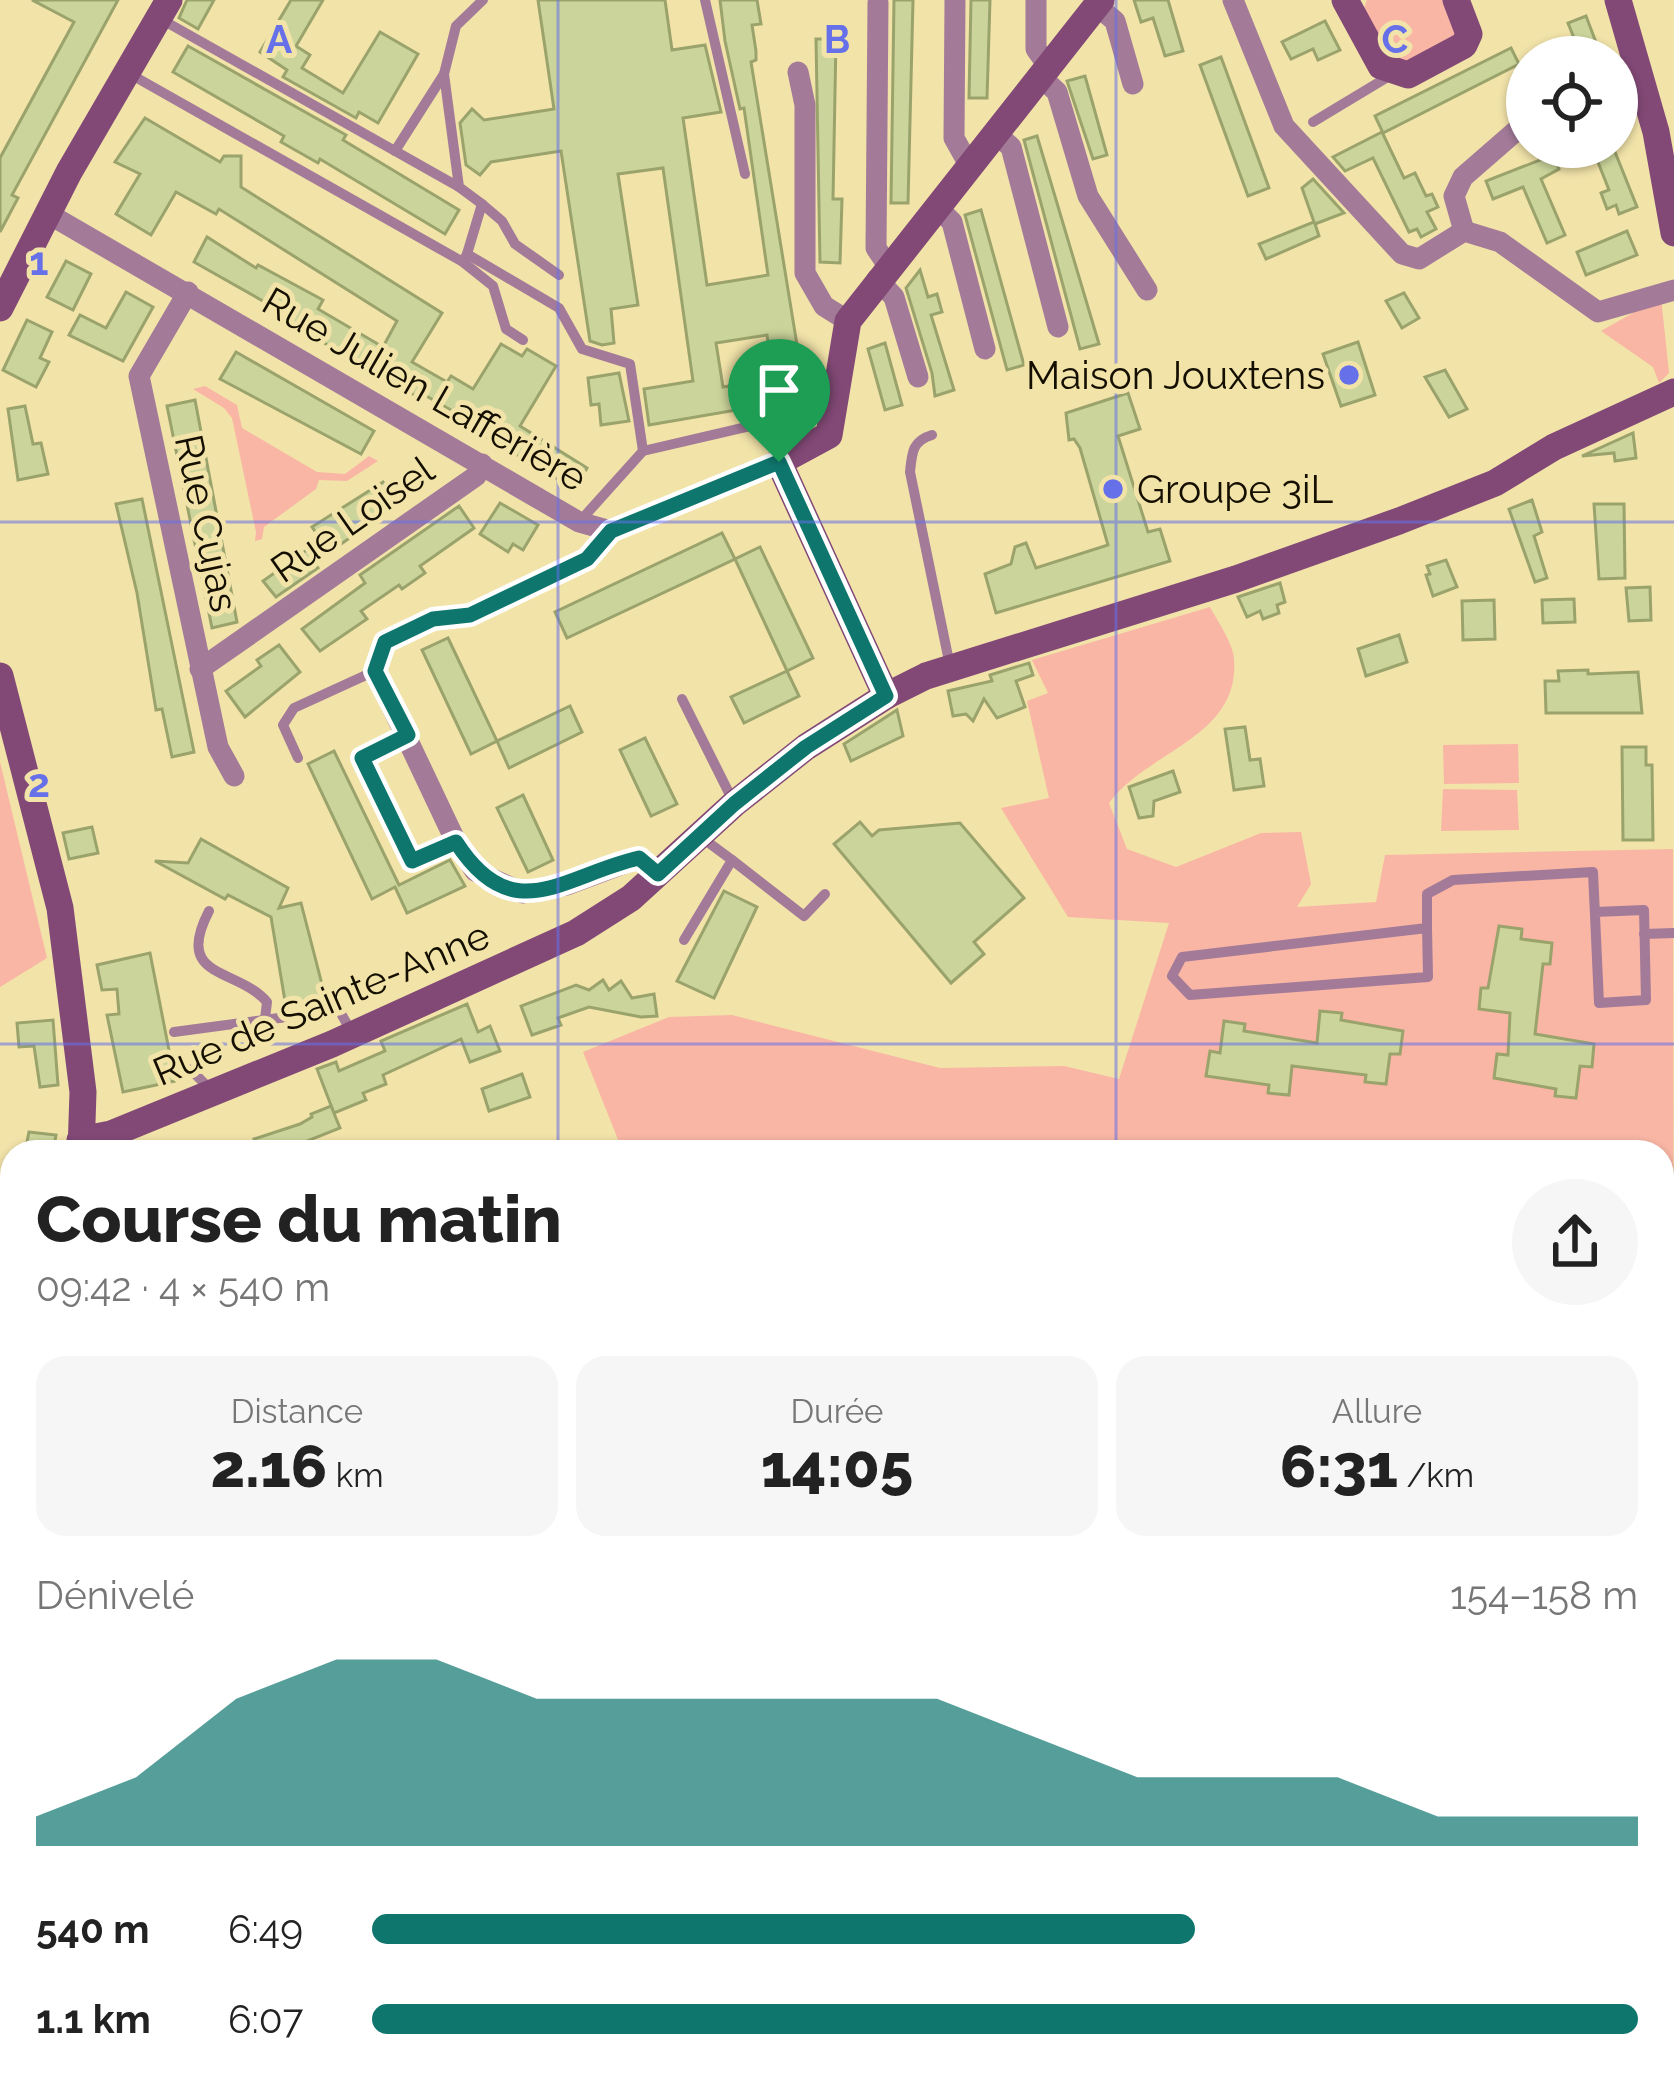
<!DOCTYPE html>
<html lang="fr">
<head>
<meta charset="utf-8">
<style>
	:root { --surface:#fff; --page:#f6f6f6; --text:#222; --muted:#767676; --accent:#0f766e }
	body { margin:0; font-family:Raleway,sans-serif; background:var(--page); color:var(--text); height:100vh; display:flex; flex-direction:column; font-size:45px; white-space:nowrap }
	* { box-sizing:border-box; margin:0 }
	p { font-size:39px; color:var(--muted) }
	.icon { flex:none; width:66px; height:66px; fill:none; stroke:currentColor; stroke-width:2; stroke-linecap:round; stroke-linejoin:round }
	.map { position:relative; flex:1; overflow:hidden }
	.drawer { position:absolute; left:0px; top:1140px; width:1674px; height:948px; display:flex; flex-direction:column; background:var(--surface); border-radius:36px 36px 0 0; box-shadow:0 3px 9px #0004 }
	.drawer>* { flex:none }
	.fabs { position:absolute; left:1506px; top:36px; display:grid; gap:24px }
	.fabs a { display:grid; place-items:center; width:132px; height:132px; border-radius:50%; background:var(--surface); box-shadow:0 3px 9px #0004; font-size:60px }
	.pin { position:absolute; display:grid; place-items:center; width:102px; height:102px; color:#fff; margin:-123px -51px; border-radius:50% 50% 50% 0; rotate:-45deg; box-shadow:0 0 12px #0007 }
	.pin .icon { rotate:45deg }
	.round { display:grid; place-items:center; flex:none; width:126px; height:126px; border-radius:63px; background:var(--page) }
	.overview { display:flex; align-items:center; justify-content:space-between; height:204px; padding:0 36px }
	h1 { font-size:66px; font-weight:800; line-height:90px }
	.metrics { display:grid; grid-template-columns:repeat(3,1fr); gap:18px; height:204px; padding:12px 36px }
	.metrics div { display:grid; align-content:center; border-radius:30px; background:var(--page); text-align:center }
	.metrics b { font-size:60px; font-weight:800 }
	.metrics small { font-size:33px; font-weight:400 }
	.metrics p { font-size:33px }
	.chart { height:336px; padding:24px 36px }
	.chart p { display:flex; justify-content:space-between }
	.chart svg { width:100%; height:216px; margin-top:12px; fill:var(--accent); opacity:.7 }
	ul { padding:0 36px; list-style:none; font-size:39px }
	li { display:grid; grid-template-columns:192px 144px 1fr; align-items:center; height:90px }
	li i { height:30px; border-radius:15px; background:var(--accent) }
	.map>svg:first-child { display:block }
</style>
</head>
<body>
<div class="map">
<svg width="1674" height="2088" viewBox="0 0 1674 2088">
	<rect width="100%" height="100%" fill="#f2e3a9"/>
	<polygon fill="#e7d695" points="1674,1871 1674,2088 1586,2088 1590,2076 1662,2076 1662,1885"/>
	<g fill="#f9b6a4">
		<polygon points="1367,0 1446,0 1458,32 1456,40 1408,63 1391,63 1363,11"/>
		<polygon points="1661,297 1669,373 1659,383 1653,367 1601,331"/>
		<polygon points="205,386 237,405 242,428 317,472 345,474 369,456 378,461 347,481 319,480 316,489 264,527 262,539 255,541 256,532 232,418 224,408 193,389"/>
		<path d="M 1210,607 C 1218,622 1233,643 1234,659 C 1240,738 1148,750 1109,803 L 1127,849 L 1176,867 L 1261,833 L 1301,832 L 1311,884 L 1297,907 L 1376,902 L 1385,855 L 1673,849 L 1674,1478 L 1662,1477 L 1662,1152 L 623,1152 L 583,1052 L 669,1017 L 732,1015 L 940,1068 L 1064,1066 L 1119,1079 L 1169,923 L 1068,917 L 1001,808 L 1049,798 L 1027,701 L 1048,693 L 1032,660 Z"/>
		<polygon points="1518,744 1519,783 1444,784 1443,745"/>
		<polygon points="0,762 47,958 0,987"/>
		<polygon points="1443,789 1517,790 1519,830 1441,831"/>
		<polygon points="1674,1684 1674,1793 1662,1781 1662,1695"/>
	</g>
	<g fill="#cbd59b" stroke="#9ba36c" stroke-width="3" fill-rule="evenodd">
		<polygon points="32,0 118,0 12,195 18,198 0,232 0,158 74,22"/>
		<polygon points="187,0 214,0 198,29 179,18"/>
		<polygon points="291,0 323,0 296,46 310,55 302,68 343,93 380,32 418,54 378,123 359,112 356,118 283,77 287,70 260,52"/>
		<path d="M 538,0 L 665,0 L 672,50 L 705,45 L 721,112 L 683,118 L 707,285 L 768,275 L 744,108 L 740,109 L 725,41 L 720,0 L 757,0 L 761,24 L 752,25 L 756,51 L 756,60 L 751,62 L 810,425 L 781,433 L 777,403 L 649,425 L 644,389 L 693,381 L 663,168 L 618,174 L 638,305 L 611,309 L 614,343 L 602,345 L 590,341 L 561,151 L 491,162 L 480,175 L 466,165 L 460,123 L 472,109 L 484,120 L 554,109 ZM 767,335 L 773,379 L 723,387 L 716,343 Z"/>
		<polygon points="894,0 913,0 908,203 891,203"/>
		<polygon points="971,0 990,0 987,98 969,98"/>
		<polygon points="1134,0 1168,0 1183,51 1165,56 1153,18 1141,22"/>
		<polygon points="1586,16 1597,45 1602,57 1572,57 1567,46 1576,43 1568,23"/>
		<polygon points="1325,21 1340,50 1318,60 1313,49 1291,59 1282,42"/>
		<polygon points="816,39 836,39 833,199 842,199 840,263 820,262"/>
		<polygon points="188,46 346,135 343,140 459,210 445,234 320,159 318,163 281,142 284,136 173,72"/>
		<polygon points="1511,48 1519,64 1383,133 1375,116"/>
		<polygon points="1221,57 1269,188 1248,196 1200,65"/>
		<polygon points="1085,76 1107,155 1093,159 1067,81"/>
		<polygon points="145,118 220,162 224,156 241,156 241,187 442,313 412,362 447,382 451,376 473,389 501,344 522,356 527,349 556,366 520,426 587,468 575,489 474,430 477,425 421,393 418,397 305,332 290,323 293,318 194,262 207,237 256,268 258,265 323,300 318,309 383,347 397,321 219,209 216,214 176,192 151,235 116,214 140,174 115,162"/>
		<polygon points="1382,132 1404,178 1415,173 1426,196 1432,194 1438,207 1427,212 1436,229 1421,237 1417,229 1409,232 1373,158 1345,171 1333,157"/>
		<polygon points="1037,136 1099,344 1080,349 1024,140"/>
		<polygon points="1592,147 1613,147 1637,207 1619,214 1616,205 1607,209 1601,193 1609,190"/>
		<polygon points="1553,155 1559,169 1541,179 1565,235 1547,243 1523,187 1493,199 1486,181"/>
		<polygon points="1313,179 1344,213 1315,224 1319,236 1266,259 1259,244 1314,222 1302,188"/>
		<polygon points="981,210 1024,365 1007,370 965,215"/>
		<polygon points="1627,231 1637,255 1586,275 1577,252"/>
		<polygon points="66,261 91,274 73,310 47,297"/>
		<polygon points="920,270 928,297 937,294 942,312 931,315 954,390 935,396 932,373 906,288"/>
		<polygon points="126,292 153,307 123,361 69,335 80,315 106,328"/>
		<polygon points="1404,293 1419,318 1402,328 1386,301"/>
		<polygon points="27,320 52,332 40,358 49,362 36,387 3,370"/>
		<polygon points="1358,342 1375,395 1341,406 1323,354"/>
		<polygon points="885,343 902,405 885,410 868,349"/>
		<polygon points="236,352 374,431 361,454 220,379"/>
		<polygon points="1445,370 1467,409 1449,417 1425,377"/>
		<polygon points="619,373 629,421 601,425 599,404 591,405 588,378"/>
		<polygon points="1128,393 1140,429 1118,436 1148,532 1160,529 1170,561 996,613 985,574 1011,564 1015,547 1026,543 1036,568 1108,545 1080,448 1074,439 1069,440 1066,413"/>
		<polygon points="195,400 237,622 212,628 167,406"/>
		<polygon points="25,406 33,444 41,443 48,474 18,480 8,409"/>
		<polygon points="1633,433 1636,458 1615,461 1614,453 1582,456"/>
		<polygon points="383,482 398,504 314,563 318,568 276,597 263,581 321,540 312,527"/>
		<polygon points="142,499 194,752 172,757 162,709 156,710 137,593 116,504"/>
		<polygon points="1532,500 1542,532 1534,536 1547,578 1535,582 1509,509"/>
		<polygon points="500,503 538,525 523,550 513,544 508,552 480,534"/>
		<polygon points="1594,504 1624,504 1625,578 1599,579"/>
		<polygon points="459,506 474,528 420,566 425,573 402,589 399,585 361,611 367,619 320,651 302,629 365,583 360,575"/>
		<polygon points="722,533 735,559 567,638 555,612"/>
		<polygon points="760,547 813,658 787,671 735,559"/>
		<polygon points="1446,560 1457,587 1433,596 1426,575 1430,574 1427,566"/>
		<polygon points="1280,583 1285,602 1277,605 1279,613 1263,619 1260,611 1247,617 1238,597"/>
		<polygon points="1650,587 1651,620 1629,621 1626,588"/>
		<polygon points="1574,599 1575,622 1543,623 1542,600"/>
		<polygon points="1494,600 1495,639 1463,640 1462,601"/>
		<polygon points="1399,635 1407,662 1366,676 1358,649"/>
		<polygon points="448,638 497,741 471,754 422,650"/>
		<polygon points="279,645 300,672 245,717 226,691 261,666 257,660"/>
		<polygon points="1029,663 1033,675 1016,681 1025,707 997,718 984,699 973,721 966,714 953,716 948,691 992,681 990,675"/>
		<polygon points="1588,670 1588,674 1638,672 1642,713 1546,713 1545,681 1559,681 1558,671"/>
		<polygon points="787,671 799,696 744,723 731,697"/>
		<polygon points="570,706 582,732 509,768 497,741"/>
		<polygon points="897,710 903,736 851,761 844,744"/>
		<polygon points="1245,727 1250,760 1260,759 1264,786 1234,790 1225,729"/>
		<polygon points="645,738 677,804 651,816 620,750"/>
		<polygon points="1622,747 1646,747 1646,765 1652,765 1653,840 1623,840"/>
		<polygon points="334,751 399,885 450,860 465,886 407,913 395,887 372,899 308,764"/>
		<polygon points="1173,771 1180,792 1154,801 1153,816 1139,818 1129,787"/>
		<polygon points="523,795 553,860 528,872 497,808"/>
		<polygon points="860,822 872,836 879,830 960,823 1024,898 974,942 984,954 951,983 834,844"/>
		<polygon points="92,827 98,853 69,859 63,833"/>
		<polygon points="201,839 288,888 279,908 301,903 326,1000 286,1007 271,917 228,895 225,899 155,861 188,863"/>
		<polygon points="724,891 757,907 714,998 677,981"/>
		<polygon points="1499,926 1522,929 1521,939 1552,943 1550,964 1543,964 1535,1034 1594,1044 1592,1067 1580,1066 1576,1098 1555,1096 1556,1089 1494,1078 1497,1054 1508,1055 1510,1013 1479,1009 1481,988 1488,988"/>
		<polygon points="150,953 175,1081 123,1092 107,1015 119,1014 117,989 102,990 97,965"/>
		<polygon points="603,980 609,990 621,981 632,998 654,994 657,1016 641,1017 589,1007 558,1018 561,1025 532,1035 521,1006 576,985 589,990"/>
		<polygon points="467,1004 478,1032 490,1026 500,1051 470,1062 461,1039 383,1075 386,1084 363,1093 366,1100 334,1113 317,1069 336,1062 339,1071 385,1051 381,1041"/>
		<polygon points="1320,1011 1342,1013 1341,1020 1403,1031 1400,1054 1390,1054 1386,1084 1365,1082 1366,1075 1292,1066 1289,1095 1268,1093 1269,1085 1206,1076 1210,1051 1220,1053 1224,1021 1245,1024 1244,1031 1317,1043"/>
		<polygon points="53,1020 58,1085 40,1087 34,1046 19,1047 17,1023"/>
		<polygon points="522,1074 530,1097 489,1111 482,1089"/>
		<polygon points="331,1106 340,1128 292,1147 294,1152 258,1152 254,1139 300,1124 312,1117 311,1114"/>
		<polygon points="29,1132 56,1135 53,1152 25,1152"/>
	</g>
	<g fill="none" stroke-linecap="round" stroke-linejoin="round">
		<g stroke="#a37b99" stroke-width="10">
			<polyline points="483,0 456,26 444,74 459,187 482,204 467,254 559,308 582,349 630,364 643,451 763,423"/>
			<polyline points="705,0 745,174"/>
			<polyline points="159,18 459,187"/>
			<polyline points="130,74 463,262 467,254"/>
			<polyline points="1313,122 1391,75"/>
			<polyline points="395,151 444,74"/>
			<polyline points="482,204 502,221 515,244 559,275"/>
			<polyline points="463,262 493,286 506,329 523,340"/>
			<path d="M 932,435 C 912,441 912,453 910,472 L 950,666"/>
			<polyline points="581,520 643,451"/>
			<polyline points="682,699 734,803"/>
			<polyline points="405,737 363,758 412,861 456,842"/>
			<polyline points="298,758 283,725 294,708 375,671"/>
			<polyline points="732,860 804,916 825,894"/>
			<path d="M 209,911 C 173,980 237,967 267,1002 L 265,1019"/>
			<polyline points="1427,928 1428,977 1190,995 1172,976 1182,957 1427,928 1427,894 1453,880 1593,872 1599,1003 1646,1000 1644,910 1595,912"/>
			<polyline points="1644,934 1674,933"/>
			<polyline points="684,940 732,860 701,837"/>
			<polyline points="174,1032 339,1010 351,1031"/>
			<polyline points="182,1068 191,1070 212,1091"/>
			<polyline points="0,1293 12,1282"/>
			<polyline points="1662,1444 1674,1445"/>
			<polyline points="1662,1910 1674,1900"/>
			<polyline points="0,1919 12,1915"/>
			<polyline points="1662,1958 1674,1934"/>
			<polyline points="506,2088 507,2084"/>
			<polyline points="1492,2088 1496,2076"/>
			<polyline points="1615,2088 1619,2076"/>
		</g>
		<g stroke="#a37b99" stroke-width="21">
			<polyline points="955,0 954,138 969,165"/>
			<polyline points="1036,0 1036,49 1048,66"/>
			<polyline points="1233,0 1284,126 1402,254 1419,259 1464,231 1500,242 1598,312 1674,290"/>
			<polyline points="878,3 876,248 888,266"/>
			<polyline points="1097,6 1115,21 1133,84"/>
			<polyline points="798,72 805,105 805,273 824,306 848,321"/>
			<polyline points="1040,76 1057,92 1088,196 1147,290"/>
			<polyline points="995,133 1011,147 1058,327"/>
			<polyline points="936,206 952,222 985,349"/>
			<polyline points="47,213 579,522 611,531 779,462"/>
			<polyline points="1464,231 1454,196 1463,177 1517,130"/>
			<polyline points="877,279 894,297 918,377"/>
			<polyline points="188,292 139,376 218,747 234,776"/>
			<polyline points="611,531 587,559 470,615 433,619 385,642 375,671 456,842 475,871 523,893 567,885 639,858 659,874"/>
			<polyline points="200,669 476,476 482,464"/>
			<polyline points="0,1331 12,1324"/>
			<polyline points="0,1408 12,1416"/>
			<polyline points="1150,2076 1153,2088"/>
			<polyline points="1180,2082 1197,2088"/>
			<polyline points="533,2088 535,2076"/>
		</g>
		<g stroke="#824976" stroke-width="27">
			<polyline points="1345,0 1381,66 1408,75 1464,45 1469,34 1456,0"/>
			<polyline points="1618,0 1656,132 1674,233"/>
			<polyline points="0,308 69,172 169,0"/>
			<polyline points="0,676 60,908 83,1092 81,1152"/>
			<polyline points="886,696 779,462 829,435 848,321 1101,0"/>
			<polyline points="80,1140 111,1134 332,1044 576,933 631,898 734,804 806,747 886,696 926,676 1236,579 1399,521 1495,483 1554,447 1674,392"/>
			<polyline points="1662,1670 1674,1662"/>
			<polyline points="0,1717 12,1719"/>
			<polyline points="1662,1809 1674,1817"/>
			<polyline points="1662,1854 1674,1842"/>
			<polyline points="99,2076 102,2088"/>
			<polyline points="1555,2088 1559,2076"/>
		</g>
	</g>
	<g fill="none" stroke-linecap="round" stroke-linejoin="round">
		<defs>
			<path id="route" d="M 779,462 L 886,696 L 806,747 L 734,804 L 658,874 L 639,858 C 564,875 513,931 456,842 L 412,861 L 362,758 L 408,735 L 375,671 L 385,642 L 433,619 L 470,615 L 587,559 L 611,531 Z"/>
		</defs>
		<use href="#route" stroke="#fff" stroke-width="24"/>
		<use href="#route" stroke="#0f766e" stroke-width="15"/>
	</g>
	<path fill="none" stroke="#6570e9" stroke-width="3" stroke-opacity="0.55" d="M 558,0 L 558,1152M 1116,0 L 1116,1152M 0,522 L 1674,522M 0,1044 L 1674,1044M 0,1566 L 12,1566M 1662,1566 L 1674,1566M 558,2076 L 558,2088M 1116,2076 L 1116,2088"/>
	<g fill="#6570e9" stroke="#f2e3a9" stroke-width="4.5">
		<circle cx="1349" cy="375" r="12"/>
		<circle cx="1113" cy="489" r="12"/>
	</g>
	<g text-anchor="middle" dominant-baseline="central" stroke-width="10" stroke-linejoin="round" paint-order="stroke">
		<g font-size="39" fill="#140f00" stroke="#f2e3a9" text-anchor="end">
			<text x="1325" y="375">Maison Jouxtens</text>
			<text x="1137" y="489" text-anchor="start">Groupe 3iL</text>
		</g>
		<g font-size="39" fill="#140f00" stroke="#f2e3a9">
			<text transform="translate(425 389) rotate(30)">Rue Julien Lafferière</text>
			<text transform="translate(352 519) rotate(-35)">Rue Loisel</text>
			<text transform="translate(207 523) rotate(78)">Rue Cujas</text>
			<text transform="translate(321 1003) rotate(-23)">Rue de Sainte-Anne</text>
		</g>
	</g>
	<g font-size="39" text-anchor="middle" font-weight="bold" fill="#6570e9" stroke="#f2e3a9" stroke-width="10" stroke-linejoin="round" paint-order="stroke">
		<text x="279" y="53">A</text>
		<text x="837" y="53">B</text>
		<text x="1395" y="53">C</text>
		<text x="39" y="275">1</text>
		<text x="39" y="797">2</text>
	</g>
</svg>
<div class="fabs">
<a><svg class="icon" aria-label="locate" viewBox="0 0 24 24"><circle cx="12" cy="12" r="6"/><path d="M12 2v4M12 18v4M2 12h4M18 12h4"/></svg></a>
</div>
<div class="pin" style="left:779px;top:462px;background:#1e9e55"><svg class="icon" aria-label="arrive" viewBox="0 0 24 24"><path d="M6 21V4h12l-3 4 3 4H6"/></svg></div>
<section class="drawer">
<div class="overview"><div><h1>Course du matin</h1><p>09:42 · 4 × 540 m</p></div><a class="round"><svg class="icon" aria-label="share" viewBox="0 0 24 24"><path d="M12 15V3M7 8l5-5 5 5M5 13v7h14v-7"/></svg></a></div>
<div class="metrics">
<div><p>Distance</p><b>2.16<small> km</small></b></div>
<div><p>Durée</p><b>14:05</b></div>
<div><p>Allure</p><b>6:31<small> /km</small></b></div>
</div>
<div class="chart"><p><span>Dénivelé</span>154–158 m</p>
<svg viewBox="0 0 160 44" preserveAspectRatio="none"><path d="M0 44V38L10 30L20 14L30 6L40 6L50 14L60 14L70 14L80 14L90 14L100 22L110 30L120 30L130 30L140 38L150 38L160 38V44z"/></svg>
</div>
<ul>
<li><b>540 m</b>6:49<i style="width:65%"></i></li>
<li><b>1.1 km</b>6:07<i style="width:100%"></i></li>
</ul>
</section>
</div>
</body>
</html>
